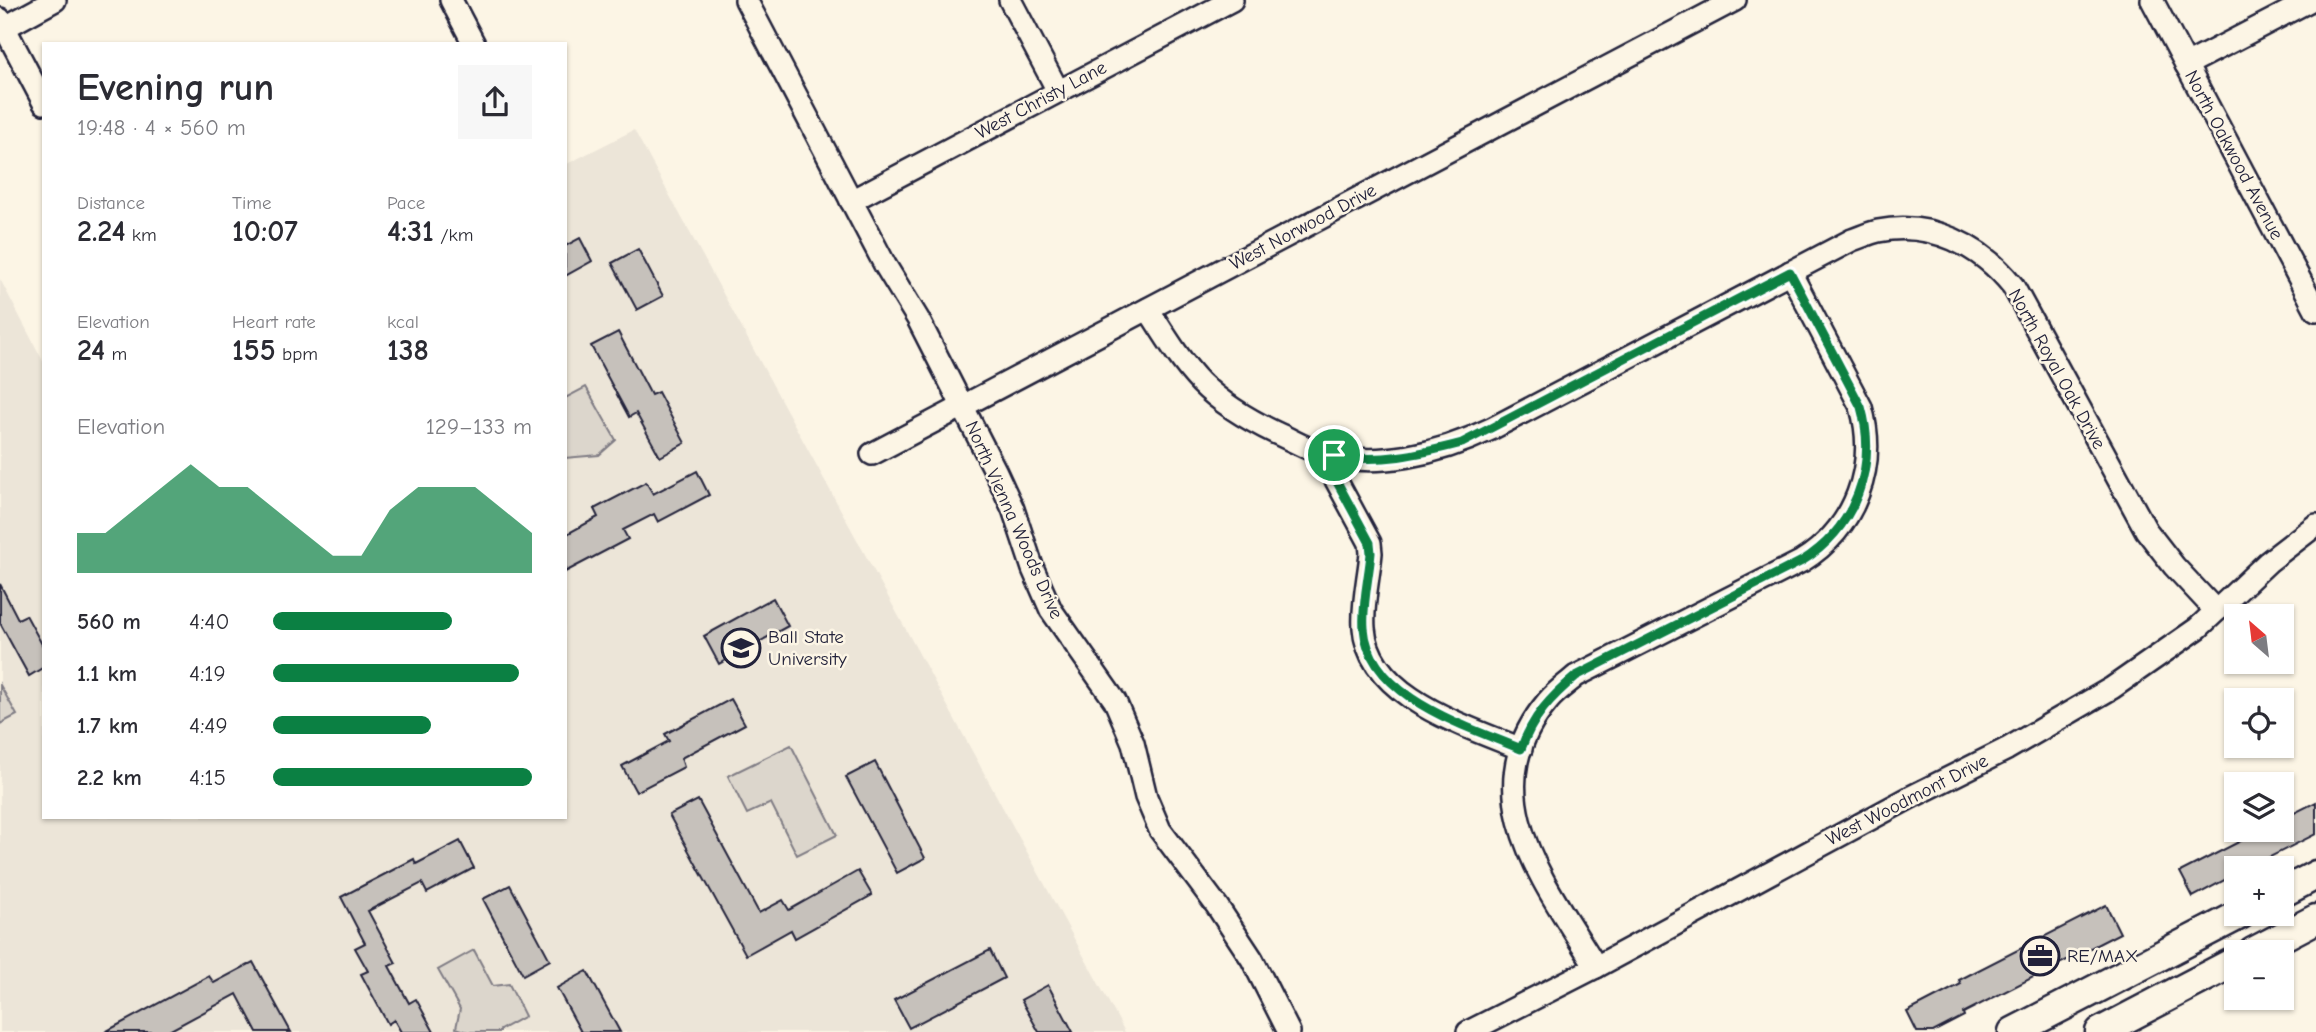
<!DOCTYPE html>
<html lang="en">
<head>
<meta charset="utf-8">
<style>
	:root { --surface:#fff; --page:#f7f7f7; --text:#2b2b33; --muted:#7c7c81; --accent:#0b8043 }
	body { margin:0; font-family:"Comic Neue",sans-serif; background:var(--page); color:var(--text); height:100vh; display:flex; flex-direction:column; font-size:26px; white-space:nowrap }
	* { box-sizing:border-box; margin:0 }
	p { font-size:23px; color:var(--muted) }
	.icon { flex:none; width:38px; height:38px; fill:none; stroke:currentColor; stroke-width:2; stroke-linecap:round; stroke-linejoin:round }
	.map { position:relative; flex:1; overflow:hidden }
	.side { position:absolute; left:42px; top:42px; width:525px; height:777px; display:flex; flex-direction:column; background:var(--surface); border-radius:0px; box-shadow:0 2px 5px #0004 }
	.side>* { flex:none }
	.needle { width:46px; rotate:332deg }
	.tools { position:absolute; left:2224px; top:604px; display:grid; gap:14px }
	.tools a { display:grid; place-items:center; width:70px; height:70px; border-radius:0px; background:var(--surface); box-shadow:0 2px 5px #0004; font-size:35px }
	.pin { position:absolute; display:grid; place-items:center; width:60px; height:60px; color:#fff; margin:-30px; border:4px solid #fff; border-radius:50%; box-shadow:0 2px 7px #0007 }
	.round { display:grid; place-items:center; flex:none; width:74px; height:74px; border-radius:0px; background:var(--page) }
	.summary { display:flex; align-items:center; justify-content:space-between; height:119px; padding:0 35px }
	h1 { font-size:38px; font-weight:600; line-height:52px }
	.figures { display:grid; grid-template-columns:repeat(3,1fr); gap:10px; height:119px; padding:7px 35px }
	.figures div { display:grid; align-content:center }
	.figures b { font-size:30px; font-weight:600 }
	.figures small { font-size:19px; font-weight:400 }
	.figures p { font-size:19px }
	.chart { height:196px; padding:14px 35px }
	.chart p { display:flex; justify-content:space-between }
	.chart svg { width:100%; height:126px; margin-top:7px; fill:var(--accent); opacity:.7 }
	ul { padding:0 35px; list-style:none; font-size:23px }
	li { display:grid; grid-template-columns:112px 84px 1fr; align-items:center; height:52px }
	li i { height:18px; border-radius:9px; background:var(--accent) }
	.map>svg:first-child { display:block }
</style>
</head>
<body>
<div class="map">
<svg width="2316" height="1032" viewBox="0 0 2316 1032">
	<rect width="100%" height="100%" fill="#fcf5e5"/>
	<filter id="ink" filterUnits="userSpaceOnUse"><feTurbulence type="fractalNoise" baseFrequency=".0143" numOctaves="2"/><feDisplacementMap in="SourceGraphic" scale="14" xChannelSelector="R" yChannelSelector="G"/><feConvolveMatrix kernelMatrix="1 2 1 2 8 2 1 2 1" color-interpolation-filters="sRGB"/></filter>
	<g filter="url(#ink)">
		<polygon fill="#ece5d8" points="634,130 1125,1032 0,1032 0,279 44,363 44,817 565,817 565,165"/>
		<g fill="#dcd6cc" stroke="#7f7c84" stroke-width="2">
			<polygon points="586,387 616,440 599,455 565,458 565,398"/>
			<polygon points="0,685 17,715 0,724"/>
			<polygon points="791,745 837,835 797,855 771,803 747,814 728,776"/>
			<polygon points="474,950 493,986 509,984 525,1016 500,1030 500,1032 468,1032 456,1028 460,1009 438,970"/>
		</g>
		<g fill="#c6c1bb" stroke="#22223b" stroke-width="2">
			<polygon points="580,238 592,261 565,276 565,246"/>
			<polygon points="638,249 663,296 637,310 612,263"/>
			<polygon points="618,332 651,395 658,392 685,443 660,457 636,413 629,417 591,346"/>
			<polygon points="697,471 709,495 658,522 654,514 623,530 628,539 565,572 565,535 598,517 594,509 646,482 653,494"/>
			<polygon points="0,584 18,619 26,615 44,648 44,667 29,676 0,623"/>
			<polygon points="773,598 788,626 719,664 704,636"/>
			<polygon points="731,699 745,724 681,758 684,767 636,792 622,766 669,741 665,734"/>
			<polygon points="875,762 925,858 897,873 846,777"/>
			<polygon points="698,800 759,913 783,900 789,910 858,871 872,895 795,938 791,930 746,955 669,815"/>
			<polygon points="2316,802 2316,834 2248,868 2236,868 2236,874 2193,897 2180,872 2262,830 2282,830 2282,819"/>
			<polygon points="460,841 474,868 427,893 422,883 368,911 396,963 389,966 409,1003 416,999 434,1032 401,1032 394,1020 388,1024 361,974 368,971 355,948 365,943 341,897 414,859 416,864"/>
			<polygon points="510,885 550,960 523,975 483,899"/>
			<polygon points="2106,905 2120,933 1963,1013 1964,1016 1933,1032 1917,1032 1907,1012 1961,984 1959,980"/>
			<polygon points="990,950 1004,978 909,1028 894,1000"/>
			<polygon points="253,962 291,1032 257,1032 237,994 167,1032 105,1032 209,976 214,983"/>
			<polygon points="587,971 620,1032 581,1032 557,988"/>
			<polygon points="1048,985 1073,1032 1039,1032 1021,1000"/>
		</g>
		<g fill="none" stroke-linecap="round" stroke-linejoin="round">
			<defs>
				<g id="minor">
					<polyline points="451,0 474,44"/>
					<polyline points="746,0 885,265 918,319 995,470 1013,509 1033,569 1051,610 1115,701 1133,743 1146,797 1160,830 1217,906 1252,959 1289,1032"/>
					<polyline points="1010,0 1058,91"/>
					<polyline points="2152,0 2316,310"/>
					<polyline points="0,19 44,103"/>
					<polyline points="0,30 55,0"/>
					<polyline points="2186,65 2311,0"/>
					<polyline points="851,201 1232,0"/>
					<path d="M 1148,309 C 1164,334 1180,361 1201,383 C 1222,404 1249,420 1276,433 C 1290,439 1305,448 1320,453 C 1376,469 1439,454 1491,429 L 1852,240 C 1861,237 1869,233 1878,231 C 1931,220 1981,246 2013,286 L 2146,530 L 2174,566 L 2216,611"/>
					<polyline points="872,454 1735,0"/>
					<path d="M 1334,455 L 1336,480 L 1370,543 L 1371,553 C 1369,577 1362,604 1364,628 C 1369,698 1467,726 1521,749"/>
					<path d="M 1596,967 C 1546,884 1470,793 1548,701 C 1556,691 1567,684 1576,676 L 1802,561 C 1855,528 1878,467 1861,407 L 1790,272"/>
					<polyline points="1468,1032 1596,967 1911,797 2007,749 2112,688 2198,628 2268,562 2316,525"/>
				</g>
				<g id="major">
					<polyline points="2282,893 2316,875"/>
					<polyline points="2253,952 2316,919"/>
					<polyline points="2013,1032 2241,914"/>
					<polyline points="2100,1032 2236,961"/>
				</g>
			</defs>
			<use href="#minor" stroke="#22223b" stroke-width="26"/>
			<use href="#major" stroke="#22223b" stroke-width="33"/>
			<use href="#minor" stroke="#fcf5e5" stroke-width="21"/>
			<use href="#major" stroke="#fcf5e5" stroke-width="28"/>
		</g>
	</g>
	<g fill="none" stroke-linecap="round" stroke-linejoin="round" filter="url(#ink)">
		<defs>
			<path id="route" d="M 1790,272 L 1861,407 C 1878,467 1855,528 1802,561 L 1576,676 C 1550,698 1533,716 1521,749 C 1467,726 1369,698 1364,628 C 1362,604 1369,577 1371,553 L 1370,543 L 1336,480 L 1334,455 C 1378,464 1420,454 1462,443 Z"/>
		</defs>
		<use href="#route" stroke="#fff" stroke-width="14"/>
		<use href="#route" stroke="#0b8043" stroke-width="9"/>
	</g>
	<defs>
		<symbol id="university-ring" viewBox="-11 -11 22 22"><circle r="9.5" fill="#fcf5e5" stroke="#22223b" stroke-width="1.5"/><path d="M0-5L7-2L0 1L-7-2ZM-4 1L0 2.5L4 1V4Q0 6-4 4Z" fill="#22223b"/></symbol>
		<symbol id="office-ring" viewBox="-11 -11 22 22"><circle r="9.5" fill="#fcf5e5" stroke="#22223b" stroke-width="1.5"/><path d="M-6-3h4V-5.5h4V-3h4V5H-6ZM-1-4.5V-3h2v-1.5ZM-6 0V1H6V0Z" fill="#22223b"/></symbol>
	</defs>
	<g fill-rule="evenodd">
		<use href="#university-ring" x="719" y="626" width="44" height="44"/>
		<use href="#office-ring" x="2018" y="934" width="44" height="44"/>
	</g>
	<g text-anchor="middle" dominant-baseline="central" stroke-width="5" stroke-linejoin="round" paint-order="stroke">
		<g font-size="19" fill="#22223b" stroke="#fcf5e5">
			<text transform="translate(1041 100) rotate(-28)">West Christy Lane</text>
			<text transform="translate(2234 155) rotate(62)">North Oakwood Avenue</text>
			<text transform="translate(1303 227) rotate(-28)">West Norwood Drive</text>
			<text transform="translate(2057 369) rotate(61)">North Royal Oak Drive</text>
			<text transform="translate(1014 520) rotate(66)">North Vienna Woods Drive</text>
			<text transform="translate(1907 800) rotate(-27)">West Woodmont Drive</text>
		</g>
		<g font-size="19" fill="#22223b" stroke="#fcf5e5" text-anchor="start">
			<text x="768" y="637">Ball State<tspan x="768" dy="22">University</tspan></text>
			<text x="2067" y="956">RE/MAX</text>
		</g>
	</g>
</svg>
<div class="tools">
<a><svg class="needle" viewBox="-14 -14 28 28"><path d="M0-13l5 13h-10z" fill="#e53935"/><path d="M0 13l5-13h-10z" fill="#7c7c81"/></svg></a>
<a><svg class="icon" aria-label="locate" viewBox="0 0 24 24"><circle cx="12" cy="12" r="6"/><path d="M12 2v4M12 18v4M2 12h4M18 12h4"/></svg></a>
<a><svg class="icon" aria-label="layers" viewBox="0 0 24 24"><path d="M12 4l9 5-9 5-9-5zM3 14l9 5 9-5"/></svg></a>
<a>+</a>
<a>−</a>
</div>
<div class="pin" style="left:1334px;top:455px;background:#1e9e55"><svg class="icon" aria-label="arrive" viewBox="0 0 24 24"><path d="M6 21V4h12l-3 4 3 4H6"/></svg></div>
<section class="side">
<div class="summary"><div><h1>Evening run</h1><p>19:48 · 4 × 560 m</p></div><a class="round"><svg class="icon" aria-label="share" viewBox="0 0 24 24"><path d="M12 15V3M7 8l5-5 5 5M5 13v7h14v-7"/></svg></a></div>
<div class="figures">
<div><p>Distance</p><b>2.24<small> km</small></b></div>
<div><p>Time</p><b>10:07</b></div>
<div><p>Pace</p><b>4:31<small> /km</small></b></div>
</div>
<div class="figures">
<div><p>Elevation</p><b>24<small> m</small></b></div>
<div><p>Heart rate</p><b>155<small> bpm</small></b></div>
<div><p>kcal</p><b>138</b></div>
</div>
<div class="chart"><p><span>Elevation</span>129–133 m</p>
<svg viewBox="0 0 160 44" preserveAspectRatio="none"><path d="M0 44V30L10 30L20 22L30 14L40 6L50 14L60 14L70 22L80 30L90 38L100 38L110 22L120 14L130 14L140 14L150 22L160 30V44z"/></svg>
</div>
<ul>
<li><b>560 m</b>4:40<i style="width:69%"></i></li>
<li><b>1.1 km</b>4:19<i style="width:95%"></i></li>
<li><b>1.7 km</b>4:49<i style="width:61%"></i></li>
<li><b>2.2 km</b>4:15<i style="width:100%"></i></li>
</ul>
</section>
</div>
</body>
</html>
